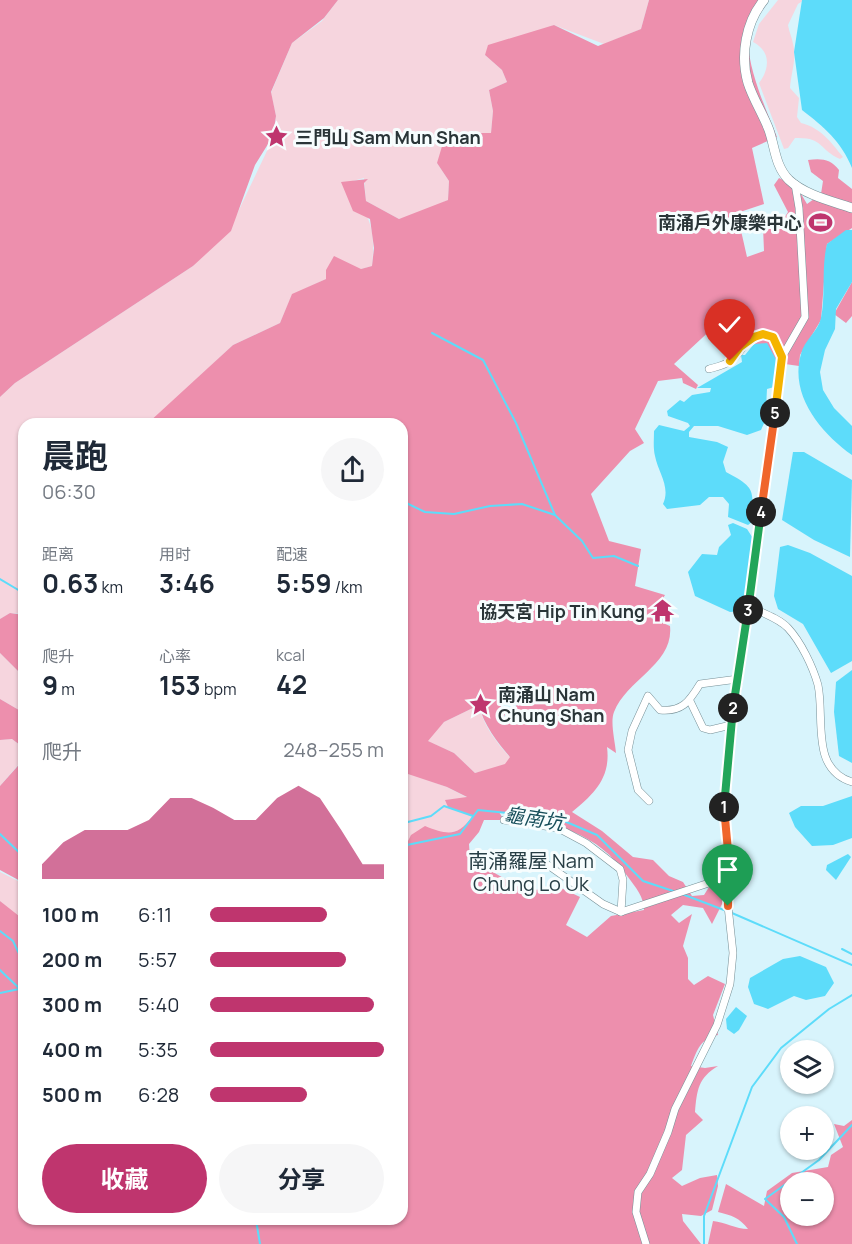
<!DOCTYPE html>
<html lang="zh">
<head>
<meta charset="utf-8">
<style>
	:root { --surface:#fff; --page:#f6f6f7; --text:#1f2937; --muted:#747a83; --accent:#bf356e }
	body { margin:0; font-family:Manrope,"Noto Sans SC",sans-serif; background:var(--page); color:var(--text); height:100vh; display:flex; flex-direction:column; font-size:22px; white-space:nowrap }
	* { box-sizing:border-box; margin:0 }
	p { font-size:20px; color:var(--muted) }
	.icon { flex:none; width:33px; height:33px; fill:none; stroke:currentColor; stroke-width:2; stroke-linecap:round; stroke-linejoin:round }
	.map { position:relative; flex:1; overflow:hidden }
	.side { position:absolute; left:18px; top:418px; width:390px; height:807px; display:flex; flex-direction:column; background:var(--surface); border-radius:18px; box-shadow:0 2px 4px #0004 }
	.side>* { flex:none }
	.tools { position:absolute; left:780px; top:1040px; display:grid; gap:12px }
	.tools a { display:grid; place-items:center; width:54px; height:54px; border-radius:50%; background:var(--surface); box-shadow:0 2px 4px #0004; font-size:30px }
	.pin { position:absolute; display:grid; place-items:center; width:51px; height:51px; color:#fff; margin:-62px -26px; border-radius:50% 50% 50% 0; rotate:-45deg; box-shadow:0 0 6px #0007 }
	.pin .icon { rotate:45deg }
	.km { position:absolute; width:30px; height:30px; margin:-15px; border-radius:50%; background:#222; color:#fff; font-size:16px; line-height:30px; text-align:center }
	.round { display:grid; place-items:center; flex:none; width:63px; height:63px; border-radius:32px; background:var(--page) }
	.headline { display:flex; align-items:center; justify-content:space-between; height:102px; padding:0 24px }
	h1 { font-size:33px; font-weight:700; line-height:45px }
	.stats { display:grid; grid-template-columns:repeat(3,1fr); gap:9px; height:102px; padding:6px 24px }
	.stats div { display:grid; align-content:center }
	.stats b { font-size:26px; font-weight:700 }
	.stats small { font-size:16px; font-weight:400 }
	.stats p { font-size:16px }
	.chart { height:168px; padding:12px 24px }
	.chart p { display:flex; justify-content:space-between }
	.chart svg { width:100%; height:108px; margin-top:6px; fill:var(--accent); opacity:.7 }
	.action { display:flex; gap:12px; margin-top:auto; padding:12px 24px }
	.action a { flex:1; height:69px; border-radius:36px; background:var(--accent); color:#fff; font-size:24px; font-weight:700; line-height:69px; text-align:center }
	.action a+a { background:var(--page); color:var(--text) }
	ul { padding:0 24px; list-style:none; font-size:20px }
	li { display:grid; grid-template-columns:96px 72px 1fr; align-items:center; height:45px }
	li i { height:15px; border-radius:8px; background:var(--accent) }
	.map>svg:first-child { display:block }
</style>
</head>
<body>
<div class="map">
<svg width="852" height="1244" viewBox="0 0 852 1244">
	<rect width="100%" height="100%" fill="#d8f4fc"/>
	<g fill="#f6d5de">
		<path d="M 338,0 L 649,0 L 641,29 L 604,44 L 554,25 L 485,55 L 502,70 L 507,82 L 489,90 L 493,111 L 491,133 L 437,163 L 449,181 L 448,200 L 421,213 L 399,219 L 366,201 L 364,178 L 345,183 C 369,217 376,223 372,266 L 326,279 L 292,295 L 280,323 L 233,345 L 149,424 L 24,424 L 24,614 L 10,613 L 0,619 L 0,397 L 15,383 L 193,266 L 237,214 L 275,134 L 276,116 L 271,93 L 292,43 L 322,21 Z"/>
		<path d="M 778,0 L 804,0 L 798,4 L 788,25 C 789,32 792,37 793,44 C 797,58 791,73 790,88 L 799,98 L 797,117 L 801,123 C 821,128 830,141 843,157 L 840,159 C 818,149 824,137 795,138 L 788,148 L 784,149 L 759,83 C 770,69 771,51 753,42 L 759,24 Z"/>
		<polygon points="0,653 24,677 24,713 0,699"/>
		<path d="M 479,705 C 482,723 497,744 510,757 L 508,765 L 475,773 L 454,753 L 425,740 L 444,722 Z"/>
		<polygon points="12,739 24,748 24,758 0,786 0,740"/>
		<polygon points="402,771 447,787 468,798 446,800 448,807 474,816 463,829 402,846"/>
		<polygon points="0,872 24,884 24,922 0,901"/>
	</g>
	<g fill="#ed8fad" fill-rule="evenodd">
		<polygon points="0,0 338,0 324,18 292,43 271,92 276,116 273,136 255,165 231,231 193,266 15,383 0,397"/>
		<path d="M 649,0 L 769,0 C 763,10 753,22 750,33 C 742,57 768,114 777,137 L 752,148 L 764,204 L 737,213 L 747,257 L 764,251 L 763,227 L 768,221 L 781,223 L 788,212 L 774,185 L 779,178 L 797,187 L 807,204 L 821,194 L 823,181 L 811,172 L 808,160 C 821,158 831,159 839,170 L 838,178 L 852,189 L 852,228 L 827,244 L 821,320 L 800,355 L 799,366 L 778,363 L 766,344 L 754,344 L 733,325 L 719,332 L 715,326 L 674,364 L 698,385 L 696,389 L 683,383 L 682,378 L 658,381 L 635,429 L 644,443 L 630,451 L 591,494 L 609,541 L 641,549 L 635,586 L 665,595 L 651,618 L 670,626 C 674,664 627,679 614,712 C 610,722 615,741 616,753 L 607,747 C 611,778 594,794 572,812 L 602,831 L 633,857 L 653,860 L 669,876 L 683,882 L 692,896 L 704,895 L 711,884 L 721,891 L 723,902 L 712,924 L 703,908 L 683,905 L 671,915 L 679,923 L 692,914 L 683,946 L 688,958 L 688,979 L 694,985 L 708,976 L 725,984 L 713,1015 L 718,1035 C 700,1039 697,1050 691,1066 L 705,1068 L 718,1066 C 698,1078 697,1090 695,1112 L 703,1120 L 686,1135 L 682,1170 L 672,1178 L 682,1186 L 700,1178 L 717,1175 L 718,1186 L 712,1210 L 701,1216 L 682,1214 L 683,1221 L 701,1244 L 0,1244 L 0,901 L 24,920 L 24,1220 L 402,1220 L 402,846 L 406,845 L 411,835 L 425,826 C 448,835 457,837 473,816 L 448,807 L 445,800 L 467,797 L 447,787 L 402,772 L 402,424 L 147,424 L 233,345 L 280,323 L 292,294 L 326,279 L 326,270 L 334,256 L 361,269 L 372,266 L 374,248 L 370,219 L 353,211 L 341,182 L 368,179 L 364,183 L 366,201 L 399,219 L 448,200 L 449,181 L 437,163 L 446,133 L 491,133 L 493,111 L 489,90 L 507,82 L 502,70 L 485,55 L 488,45 L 554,25 L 598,46 L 641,29 ZM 519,700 L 509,721 L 502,722 L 505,714 L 500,712 L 501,705 ZM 479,705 C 483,724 498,743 510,757 L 505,764 L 475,773 L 454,753 L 428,741 L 444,722 ZM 499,812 C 552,825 595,828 628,877 C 636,888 644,897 644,910 L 611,916 L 587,937 L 566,925 L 580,897 L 559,887 L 526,891 L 470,859 L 469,844 L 479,832 L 484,820 L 504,820 Z"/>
		<polygon points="852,282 852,316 846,323 834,314"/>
		<polygon points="10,613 24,615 24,677 0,653 0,619"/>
		<polygon points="0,699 24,713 24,748 12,739 0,740"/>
		<polygon points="24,759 24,883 0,870 0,786"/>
		<path d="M 852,1120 L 852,1244 L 708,1244 L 713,1221 C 725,1222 736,1229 748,1229 C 740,1218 731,1215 718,1212 L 726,1184 L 764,1206 L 767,1191 L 792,1173 L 828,1167 L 831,1155 L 843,1147 L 834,1124 L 844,1126 ZM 790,1182 L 824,1182 L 824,1215 L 790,1215 Z"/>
	</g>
	<g fill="#5ddcfa">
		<path d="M 802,0 L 852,0 L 852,168 C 841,141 824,127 802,110 L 794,52 Z"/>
		<path d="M 846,230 L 852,230 L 852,282 L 836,309 L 835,329 L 825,350 L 820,372 L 823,390 L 834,408 L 852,426 L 852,455 C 821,433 789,395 801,354 C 804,340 818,332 821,318 C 826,294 821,268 827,244 Z"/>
		<path d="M 767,343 L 778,363 L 774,387 L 767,389 L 766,408 L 769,412 L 761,430 L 747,435 L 718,426 L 694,426 L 689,432 L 689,437 L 717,442 L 728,447 L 723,462 L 726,472 C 756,488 753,489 752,522 L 748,525 L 728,517 L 729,504 L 723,497 L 709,497 L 700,505 L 667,509 L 663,504 C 671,487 658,472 655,456 C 653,448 654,439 654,431 L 659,425 L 684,431 L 690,426 L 688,423 L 668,416 L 667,411 L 680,400 L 684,402 L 692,395 L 710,392 L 711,388 L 697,388 L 742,362 L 741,355 L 745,355 L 754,344 Z"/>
		<polygon points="793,452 804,452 852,480 850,557 814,540 782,520"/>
		<polygon points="733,523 747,529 756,543 746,603 742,611 730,612 695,596 688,572 702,554 717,555 719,547 731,535 728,525"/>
		<polygon points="788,545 810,553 852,576 852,661 831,673 803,624 778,609 774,596 780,547"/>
		<polygon points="852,670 852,763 839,756 834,712 836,682"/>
		<polygon points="852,796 852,838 833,845 812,846 795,827 789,813 801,806 823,806"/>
		<polygon points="848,854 851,857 836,880 826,870 827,865"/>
		<polygon points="800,956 826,967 834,983 825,996 806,1000 794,996 768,1009 754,1004 748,987 750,978 783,959"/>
		<polygon points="736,1007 747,1016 739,1030 734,1034 727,1029 726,1019"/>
	</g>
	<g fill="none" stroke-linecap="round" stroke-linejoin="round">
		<g stroke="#5ddcfa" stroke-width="2">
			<polyline points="432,333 483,360 516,423 555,515 582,541 593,558 614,556 638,566"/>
			<polyline points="402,501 425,512 454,514 490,506 522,504 555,515"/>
			<polyline points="0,579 20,591 24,614"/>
			<polyline points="402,819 408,822 431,816 444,806 473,816"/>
			<polyline points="0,834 24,857"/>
			<polyline points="402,846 460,834 478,810 557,818 597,835 643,881 673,891"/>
			<polyline points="682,894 724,910"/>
			<polyline points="732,913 852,965"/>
			<polyline points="0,931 13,941 24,964"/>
			<polyline points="842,949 852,954"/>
			<polyline points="0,970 20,989"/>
			<polyline points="0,993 24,988"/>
			<polyline points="256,1220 260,1244"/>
			<polyline points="704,1244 704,1216 752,1087 781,1048 829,1009 852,995"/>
			<polyline points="797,1244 784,1217 765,1199 819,1160 852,1125"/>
		</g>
		<defs>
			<g id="street">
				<path d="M 709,369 C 716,367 726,365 732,360 C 747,347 746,329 773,337 L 782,357"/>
				<path d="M 748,606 C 760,612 779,618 788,628 C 801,642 813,667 818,685 C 825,718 810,769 852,782"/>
				<polyline points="690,701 703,728 710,730 731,725"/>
				<path d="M 649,801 L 638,790 L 628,750 L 632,731 L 648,696 L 660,710 C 682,712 689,702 700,684 L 738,679"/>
				<polyline points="504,820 558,828 586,843 620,869 623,880 621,912"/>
				<polyline points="545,863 603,904 621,912 727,877"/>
				<polyline points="646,1244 636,1212 638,1192 650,1174 668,1132 675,1109 717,1025 730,984 733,953 728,906 728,851 723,797 782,357 805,317 799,208 795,184"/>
			</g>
			<path id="secondary" d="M 764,0 C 746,22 740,55 748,83 C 753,99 763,114 769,130 C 775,147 775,166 789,180 C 805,195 831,201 852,208"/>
		</defs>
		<use href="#street" stroke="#769097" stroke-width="8"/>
		<use href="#secondary" stroke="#769097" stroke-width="10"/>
		<use href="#street" stroke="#fff" stroke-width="7"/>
		<use href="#secondary" stroke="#fff" stroke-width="9"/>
	</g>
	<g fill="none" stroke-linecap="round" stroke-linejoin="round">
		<defs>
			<polyline id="split-1" points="724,807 728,851 728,906"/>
			<polyline id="split-2" points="724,807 733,708"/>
			<polyline id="split-3" points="733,708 748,610"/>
			<polyline id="split-4" points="748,610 761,512"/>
			<polyline id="split-5" points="761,512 775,413"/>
			<polyline id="split-6" points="754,337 763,334 773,337 782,357 775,413"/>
			<polyline id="split-7" points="730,361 740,347 754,337"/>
		</defs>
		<use href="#split-1" stroke="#fff" stroke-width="12"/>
		<use href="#split-2" stroke="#fff" stroke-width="12"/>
		<use href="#split-3" stroke="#fff" stroke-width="12"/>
		<use href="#split-4" stroke="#fff" stroke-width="12"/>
		<use href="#split-5" stroke="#fff" stroke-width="12"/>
		<use href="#split-6" stroke="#fff" stroke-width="12"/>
		<use href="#split-7" stroke="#fff" stroke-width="12"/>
		<use href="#split-1" stroke="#f0652b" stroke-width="8"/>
		<use href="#split-2" stroke="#22a559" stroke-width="8"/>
		<use href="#split-3" stroke="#22a559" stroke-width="8"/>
		<use href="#split-4" stroke="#22a559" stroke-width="8"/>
		<use href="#split-5" stroke="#f0652b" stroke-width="8"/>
		<use href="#split-6" stroke="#f5b400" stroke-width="8"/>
		<use href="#split-7" stroke="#f5b400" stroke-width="8"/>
	</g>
	<defs>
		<symbol id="sight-bare" viewBox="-9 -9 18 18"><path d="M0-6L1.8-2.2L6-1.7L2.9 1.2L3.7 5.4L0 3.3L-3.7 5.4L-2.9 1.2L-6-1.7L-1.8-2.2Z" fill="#bf356e" stroke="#f7fdfe" stroke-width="2.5" paint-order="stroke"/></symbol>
		<symbol id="stadium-bare" viewBox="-9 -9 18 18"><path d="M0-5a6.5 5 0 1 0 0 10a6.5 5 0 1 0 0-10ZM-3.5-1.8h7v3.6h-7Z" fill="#bf356e" stroke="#f7fdfe" stroke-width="2.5" paint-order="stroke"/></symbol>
		<symbol id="temple-bare" viewBox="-9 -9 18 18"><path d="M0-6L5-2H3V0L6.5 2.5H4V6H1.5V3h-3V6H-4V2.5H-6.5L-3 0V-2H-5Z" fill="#bf356e" stroke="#f7fdfe" stroke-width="2.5" paint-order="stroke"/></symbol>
	</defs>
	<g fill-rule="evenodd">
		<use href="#sight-bare" x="260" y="120" width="33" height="33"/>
		<use href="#stadium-bare" x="804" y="206" width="33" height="33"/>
		<use href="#temple-bare" x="646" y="594" width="33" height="33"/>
		<use href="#sight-bare" x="464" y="688" width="33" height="33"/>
	</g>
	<g text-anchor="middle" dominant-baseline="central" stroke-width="6" stroke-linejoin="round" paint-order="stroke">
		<g font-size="18" font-weight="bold" fill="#2a3538" stroke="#f7fdfe" text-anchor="start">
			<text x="295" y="137">三門山 Sam Mun Shan</text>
			<text x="802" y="222" text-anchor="end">南涌戶外康樂中心</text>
			<text x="645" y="611" text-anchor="end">協天宮 Hip Tin Kung</text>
			<text x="498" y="694">南涌山 Nam<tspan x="498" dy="21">Chung Shan</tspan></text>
		</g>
		<g font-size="20" font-style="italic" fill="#174e5a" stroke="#f7fdfe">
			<text transform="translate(534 818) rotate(9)">龜南坑</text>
		</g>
		<g font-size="20" fill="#273e45" stroke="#f7fdfe">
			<text x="531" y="860">南涌羅屋 Nam<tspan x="531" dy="23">Chung Lo Uk</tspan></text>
		</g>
	</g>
</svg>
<div class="tools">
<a><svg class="icon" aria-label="layers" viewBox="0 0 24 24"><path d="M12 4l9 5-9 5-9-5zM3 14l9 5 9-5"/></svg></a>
<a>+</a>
<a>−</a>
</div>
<div class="pin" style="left:728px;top:906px;background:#1e9e55"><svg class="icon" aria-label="arrive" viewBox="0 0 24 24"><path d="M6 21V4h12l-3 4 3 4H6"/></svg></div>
<div class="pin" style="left:730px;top:361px;background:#d93025"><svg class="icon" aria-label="check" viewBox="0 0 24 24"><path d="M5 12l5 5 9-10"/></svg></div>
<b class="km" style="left:724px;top:807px">1</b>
<b class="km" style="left:733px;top:708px">2</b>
<b class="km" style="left:748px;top:610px">3</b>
<b class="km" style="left:761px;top:512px">4</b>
<b class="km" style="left:775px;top:413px">5</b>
<section class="side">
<div class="headline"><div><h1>晨跑</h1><p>06:30</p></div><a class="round"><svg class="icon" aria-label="share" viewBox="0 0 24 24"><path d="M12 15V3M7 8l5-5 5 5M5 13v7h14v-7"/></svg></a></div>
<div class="stats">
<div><p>距离</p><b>0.63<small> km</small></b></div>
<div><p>用时</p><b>3:46</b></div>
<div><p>配速</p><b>5:59<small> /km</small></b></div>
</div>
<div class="stats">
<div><p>爬升</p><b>9<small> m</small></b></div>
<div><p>心率</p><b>153<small> bpm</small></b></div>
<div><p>kcal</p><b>42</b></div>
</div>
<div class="chart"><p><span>爬升</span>248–255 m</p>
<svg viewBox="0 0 160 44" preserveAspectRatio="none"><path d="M0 44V38L10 29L20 24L30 24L40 24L50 20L60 11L70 11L80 15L90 20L100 20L110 11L120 6L130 11L140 24L150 38L160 38V44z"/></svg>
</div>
<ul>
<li><b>100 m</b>6:11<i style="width:67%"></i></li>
<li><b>200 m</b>5:57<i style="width:78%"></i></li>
<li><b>300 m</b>5:40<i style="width:94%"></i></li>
<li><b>400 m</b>5:35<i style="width:100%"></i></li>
<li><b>500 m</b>6:28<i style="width:56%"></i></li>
</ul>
<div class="action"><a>收藏</a><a>分享</a></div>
</section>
</div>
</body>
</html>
